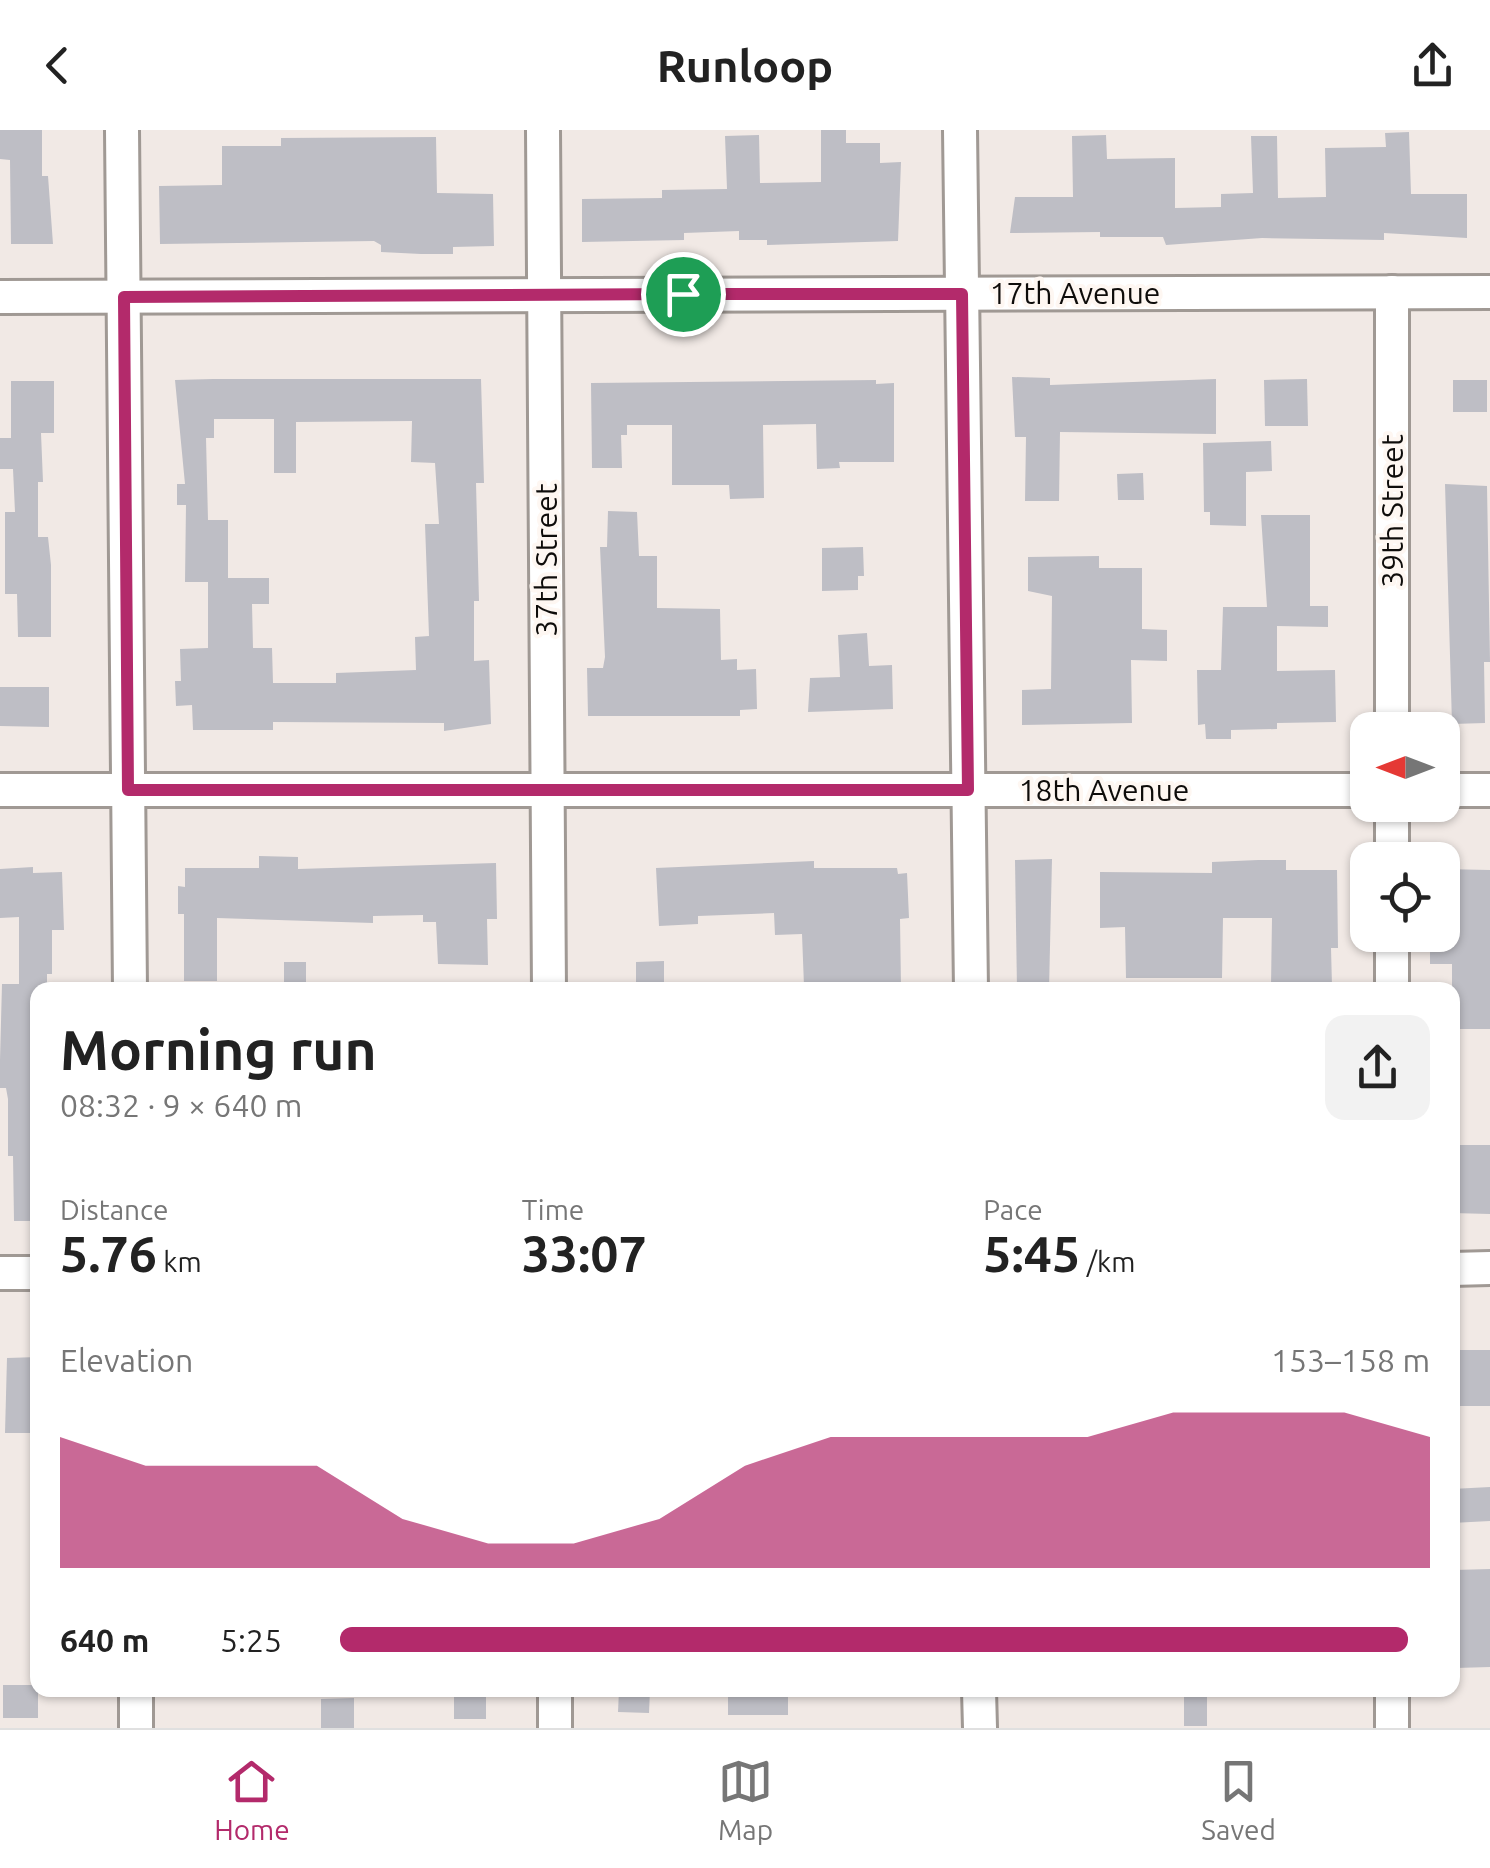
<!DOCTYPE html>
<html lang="en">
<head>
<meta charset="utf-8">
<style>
	:root { --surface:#fff; --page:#f2f2f2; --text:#222; --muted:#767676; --line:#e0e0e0; --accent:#b32a6b }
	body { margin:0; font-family:Ubuntu,sans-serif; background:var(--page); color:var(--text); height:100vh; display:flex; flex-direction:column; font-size:38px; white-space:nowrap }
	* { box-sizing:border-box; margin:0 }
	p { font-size:32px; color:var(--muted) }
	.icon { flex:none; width:55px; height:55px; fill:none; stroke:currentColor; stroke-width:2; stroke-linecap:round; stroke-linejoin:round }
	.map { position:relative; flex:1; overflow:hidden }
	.drawer { position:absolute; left:30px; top:852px; width:1430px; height:715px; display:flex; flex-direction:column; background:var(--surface); border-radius:20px; box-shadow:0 2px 8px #0004 }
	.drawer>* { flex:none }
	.needle { width:65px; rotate:270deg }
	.buttons { position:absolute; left:1350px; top:582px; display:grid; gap:20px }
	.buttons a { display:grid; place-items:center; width:110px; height:110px; border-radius:20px; background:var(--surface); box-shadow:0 2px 8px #0004; font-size:50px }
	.pin { position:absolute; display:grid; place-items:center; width:85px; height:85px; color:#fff; margin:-42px; border:5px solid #fff; border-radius:50%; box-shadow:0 2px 10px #0007 }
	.round { display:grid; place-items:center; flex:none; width:105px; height:105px; border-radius:20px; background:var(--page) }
	.headline { display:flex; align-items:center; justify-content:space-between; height:170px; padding:0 30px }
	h1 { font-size:55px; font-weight:700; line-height:75px }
	.figures { display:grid; grid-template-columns:repeat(3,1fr); gap:15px; height:170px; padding:10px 30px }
	.figures div { display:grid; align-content:center }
	.figures b { font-size:50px; font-weight:700 }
	.figures small { font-size:28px; font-weight:400 }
	.figures p { font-size:28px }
	.chart { height:280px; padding:20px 30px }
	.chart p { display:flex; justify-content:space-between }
	.chart svg { width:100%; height:180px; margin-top:10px; fill:var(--accent); opacity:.7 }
	ul { padding:0 30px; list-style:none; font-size:32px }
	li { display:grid; grid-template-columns:160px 120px 1fr; align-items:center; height:75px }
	li i { height:25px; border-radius:12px; background:var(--accent) }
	header { display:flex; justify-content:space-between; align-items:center; height:130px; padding:0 30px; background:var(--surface); font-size:45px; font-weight:700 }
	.tab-bar { display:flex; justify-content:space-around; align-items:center; height:140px; border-top:2px solid var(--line); background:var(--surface); font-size:28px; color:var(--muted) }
	.tab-bar a { display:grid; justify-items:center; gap:5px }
	.tab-bar .selected { color:var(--accent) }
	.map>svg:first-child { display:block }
</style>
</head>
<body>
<header><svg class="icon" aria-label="back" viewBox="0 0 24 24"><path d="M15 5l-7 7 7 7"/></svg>Runloop<svg class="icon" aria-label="share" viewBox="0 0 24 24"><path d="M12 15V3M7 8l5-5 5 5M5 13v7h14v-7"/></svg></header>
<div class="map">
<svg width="1490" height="1598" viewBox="0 0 1490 1598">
	<rect width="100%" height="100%" fill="#f1e9e5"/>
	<g fill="#bebec5" fill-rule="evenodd">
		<polygon points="0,0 42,0 42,46 48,46 53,114 11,114 10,30 0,29"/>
		<polygon points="821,0 846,0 846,13 880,13 880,33 901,32 898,111 767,115 767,110 739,110 739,101 684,103 684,110 582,112 582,69 662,68 662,60 727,59 725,6 759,5 760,53 821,52"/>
		<polygon points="1409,2 1411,64 1467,64 1467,108 1384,103 1384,110 1262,108 1166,115 1163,107 1100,107 1100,102 1010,103 1015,67 1073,67 1072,6 1106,5 1107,29 1175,28 1175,78 1221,77 1221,64 1253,63 1251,6 1277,6 1278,68 1326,67 1325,18 1386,17 1385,3"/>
		<polygon points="436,7 437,63 493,64 494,116 453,117 453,124 421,124 381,122 381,115 374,111 160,114 159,56 222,55 222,16 281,16 281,8"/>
		<polygon points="1012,247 1050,248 1050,255 1216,249 1216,304 1060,302 1059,371 1025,371 1026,307 1015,307"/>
		<path d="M 213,249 L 481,249 L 484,353 L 476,353 L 479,471 L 474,471 L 474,531 L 489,530 L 491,594 L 444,601 L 444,593 L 273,592 L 273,600 L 193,600 L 192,575 L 176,576 L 175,551 L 181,551 L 180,519 L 208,518 L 208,452 L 185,452 L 186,375 L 177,375 L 177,354 L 185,354 L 175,250 ZM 214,289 L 274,289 L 274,343 L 296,343 L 296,292 L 412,291 L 411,332 L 435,333 L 439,394 L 425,394 L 429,506 L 415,507 L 416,540 L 336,543 L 336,553 L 273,553 L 272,518 L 253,518 L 252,474 L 269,474 L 269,448 L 228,448 L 228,390 L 208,390 L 206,308 L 214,308 Z"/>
		<polygon points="1307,249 1308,296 1265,296 1264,250"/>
		<polygon points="876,250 876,254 894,253 894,332 839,332 840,338 817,339 816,294 763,295 764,368 730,369 729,355 672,355 672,295 627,295 627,305 621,305 622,338 592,338 591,253"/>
		<rect x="1453" y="250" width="34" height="32"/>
		<polygon points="11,251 54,251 54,303 41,303 43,352 38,352 38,407 48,407 51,435 51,507 18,507 17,464 5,464 5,382 15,382 13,339 0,339 0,308 11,308"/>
		<polygon points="1271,311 1272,341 1246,342 1246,396 1210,395 1210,382 1204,382 1203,313"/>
		<polygon points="1143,343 1144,370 1118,370 1117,344"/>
		<polygon points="1445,354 1487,356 1490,532 1484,532 1485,593 1452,594"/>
		<polygon points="608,381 637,382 639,426 657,426 657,478 720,479 721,530 737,529 737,540 756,539 757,579 740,580 740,586 588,586 587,538 603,538 605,527 600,417 607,417"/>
		<polygon points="1261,385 1310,385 1310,476 1328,476 1328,497 1277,496 1277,541 1335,540 1336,592 1277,593 1277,599 1231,600 1231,609 1206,609 1205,594 1198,595 1197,540 1221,540 1223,477 1267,477"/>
		<polygon points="863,417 864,446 858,446 858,460 822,461 822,418"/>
		<polygon points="1099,426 1099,438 1142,438 1142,499 1167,500 1167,531 1131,530 1132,593 1022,595 1022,560 1051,559 1052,466 1028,461 1028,427"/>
		<polygon points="867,503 869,536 892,535 893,579 808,582 810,548 840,547 838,505"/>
		<polygon points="0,557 49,557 49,597 0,596"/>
		<polygon points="259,726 298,727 298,739 496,733 497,789 487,789 488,835 438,834 436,792 423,792 423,785 373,786 373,793 217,788 217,851 184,851 184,784 178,784 178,756 185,757 185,738 259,738"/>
		<polygon points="1052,729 1049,860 1017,860 1015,730"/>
		<polygon points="1258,730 1286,730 1286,740 1337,740 1338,818 1331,818 1332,856 1271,855 1272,788 1223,788 1222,848 1126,848 1125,797 1100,798 1100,742 1212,743 1212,732"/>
		<polygon points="814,731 814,738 897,738 898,744 907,743 909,788 900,789 901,857 804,856 802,804 775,805 774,783 698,786 698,794 659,796 656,738"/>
		<polygon points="33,737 33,743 62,742 64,800 52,800 52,844 47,844 47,860 38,860 38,1091 14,1091 13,1026 8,1026 8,969 6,958 0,958 0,930 2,854 19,854 19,787 0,788 0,739"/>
		<polygon points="1442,739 1490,740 1490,899 1452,899 1452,834 1430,834 1430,805 1442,805"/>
		<polygon points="664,831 664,858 636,858 636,832"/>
		<rect x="284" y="832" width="22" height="25"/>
		<polygon points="1452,1015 1490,1015 1490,1084 1452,1083"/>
		<rect x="1452" y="1220" width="38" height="56"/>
		<polygon points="38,1227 38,1303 5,1303 7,1228"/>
		<polygon points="1490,1357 1490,1391 1452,1393 1452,1359"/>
		<polygon points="1490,1439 1490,1537 1456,1538 1454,1440"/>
		<rect x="3" y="1555" width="35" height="33"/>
		<rect x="454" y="1560" width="32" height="29"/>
		<polygon points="619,1560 650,1560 649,1583 618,1582"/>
		<rect x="728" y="1560" width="60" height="25"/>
		<rect x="1184" y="1567" width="23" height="29"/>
		<polygon points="354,1568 354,1598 321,1598 321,1569"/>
	</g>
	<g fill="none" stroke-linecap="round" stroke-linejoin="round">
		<defs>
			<g id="minor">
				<polyline points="122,0 130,860"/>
				<polyline points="543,0 549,860"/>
				<polyline points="960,0 971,860"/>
				<polyline points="1392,162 1392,600"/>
				<polyline points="0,167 1490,162"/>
				<polyline points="0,660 1368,660"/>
				<polyline points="1442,660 1490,660"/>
				<polyline points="1392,675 1392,730"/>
				<polyline points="1392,805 1392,860"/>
				<polyline points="1452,1139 1490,1138"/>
				<polyline points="0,1143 38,1143"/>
				<polyline points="136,1560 136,1598"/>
				<polyline points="555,1560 555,1598"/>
				<polyline points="979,1560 980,1598"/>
				<polyline points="1392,1560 1392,1598"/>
			</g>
		</defs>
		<use href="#minor" stroke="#a09994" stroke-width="38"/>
		<use href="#minor" stroke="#fff" stroke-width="32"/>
	</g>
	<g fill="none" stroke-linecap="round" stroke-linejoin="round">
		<defs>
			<polygon id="route" points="683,164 962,164 968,660 128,660 124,167"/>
		</defs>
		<use href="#route" stroke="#fff" stroke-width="20"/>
		<use href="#route" stroke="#b32a6b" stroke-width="12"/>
	</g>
	<g text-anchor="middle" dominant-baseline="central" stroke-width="8" stroke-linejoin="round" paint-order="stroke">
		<g font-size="30" fill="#0e0c0a" stroke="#fef7f2">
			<text x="1075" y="163">17th Avenue</text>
			<text transform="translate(1392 381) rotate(-90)">39th Street</text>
			<text transform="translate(546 430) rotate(-90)">37th Street</text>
			<text x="1104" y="660">18th Avenue</text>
		</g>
	</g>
</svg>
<div class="buttons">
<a><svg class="needle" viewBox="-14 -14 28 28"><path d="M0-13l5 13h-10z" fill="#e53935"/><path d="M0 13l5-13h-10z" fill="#767676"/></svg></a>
<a><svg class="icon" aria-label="locate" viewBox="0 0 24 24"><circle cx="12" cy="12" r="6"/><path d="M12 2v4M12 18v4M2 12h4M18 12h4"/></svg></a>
</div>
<div class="pin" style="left:683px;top:164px;background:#1e9e55"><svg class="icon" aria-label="arrive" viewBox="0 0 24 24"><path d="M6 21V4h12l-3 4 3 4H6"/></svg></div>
<section class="drawer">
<div class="headline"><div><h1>Morning run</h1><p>08:32 · 9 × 640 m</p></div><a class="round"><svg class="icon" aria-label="share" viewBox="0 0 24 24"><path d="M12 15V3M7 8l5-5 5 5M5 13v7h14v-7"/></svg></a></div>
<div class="figures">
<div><p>Distance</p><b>5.76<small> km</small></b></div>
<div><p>Time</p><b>33:07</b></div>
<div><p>Pace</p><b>5:45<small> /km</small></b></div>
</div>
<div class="chart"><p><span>Elevation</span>153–158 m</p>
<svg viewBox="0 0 160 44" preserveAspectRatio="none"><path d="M0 44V12L10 19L20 19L30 19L40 32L50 38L60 38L70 32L80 19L90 12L100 12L110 12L120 12L130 6L140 6L150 6L160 12V44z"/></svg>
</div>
<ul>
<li><b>640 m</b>5:25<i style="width:98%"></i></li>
</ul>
</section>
</div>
<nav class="tab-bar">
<a class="selected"><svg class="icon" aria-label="home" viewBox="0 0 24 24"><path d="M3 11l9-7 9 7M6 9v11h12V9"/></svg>Home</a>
<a><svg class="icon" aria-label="map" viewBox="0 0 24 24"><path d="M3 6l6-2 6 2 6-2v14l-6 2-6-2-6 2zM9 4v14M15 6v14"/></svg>Map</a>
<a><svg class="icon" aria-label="saved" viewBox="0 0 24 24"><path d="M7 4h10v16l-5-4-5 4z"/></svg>Saved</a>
</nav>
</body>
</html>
